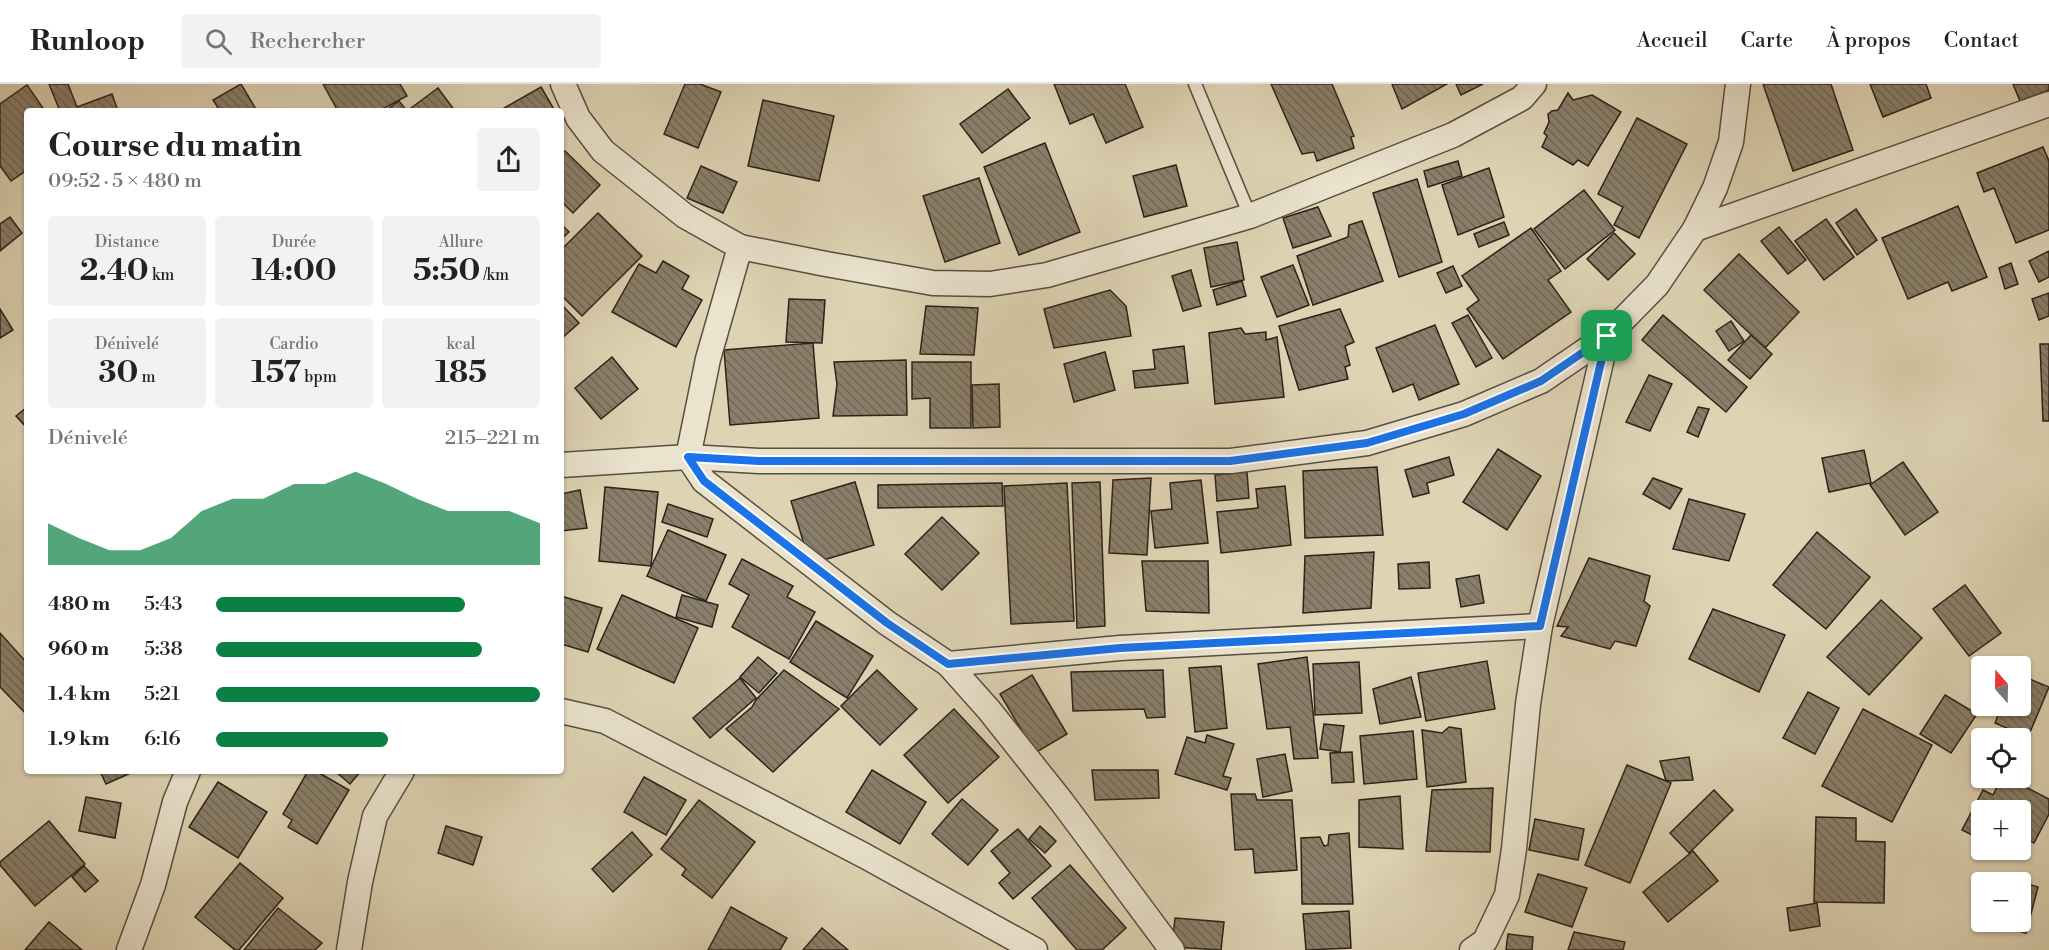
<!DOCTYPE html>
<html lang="fr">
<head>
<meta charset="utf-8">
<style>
	:root { --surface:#fff; --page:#f2f2f2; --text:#222; --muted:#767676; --line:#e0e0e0; --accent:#0b8043 }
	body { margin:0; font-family:"Libre Bodoni",serif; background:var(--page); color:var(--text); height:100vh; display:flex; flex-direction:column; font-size:22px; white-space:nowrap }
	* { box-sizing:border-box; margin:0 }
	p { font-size:20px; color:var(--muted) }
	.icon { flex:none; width:33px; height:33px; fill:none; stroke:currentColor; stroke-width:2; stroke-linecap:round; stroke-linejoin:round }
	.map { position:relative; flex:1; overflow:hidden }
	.details { position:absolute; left:24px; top:24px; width:540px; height:666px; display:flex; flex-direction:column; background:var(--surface); border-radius:6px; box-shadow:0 2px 4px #0004 }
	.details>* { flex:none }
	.needle { width:39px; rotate:340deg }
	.buttons { position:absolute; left:1971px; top:572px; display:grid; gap:12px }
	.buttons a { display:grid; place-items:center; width:60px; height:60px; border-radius:6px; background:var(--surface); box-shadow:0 2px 4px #0004; font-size:30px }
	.pin { position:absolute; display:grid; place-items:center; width:51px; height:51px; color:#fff; margin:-26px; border-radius:12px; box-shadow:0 3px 9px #0006 }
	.round { display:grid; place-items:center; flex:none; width:63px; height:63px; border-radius:6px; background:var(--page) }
	.headline { display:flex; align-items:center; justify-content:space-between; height:102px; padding:0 24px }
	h1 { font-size:33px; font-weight:800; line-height:45px }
	.figures { display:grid; grid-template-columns:repeat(3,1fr); gap:9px; height:102px; padding:6px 24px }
	.figures div { display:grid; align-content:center; border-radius:6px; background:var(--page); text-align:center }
	.figures b { font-size:30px; font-weight:800 }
	.figures small { font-size:16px; font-weight:400 }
	.figures p { font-size:16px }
	.chart { height:168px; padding:12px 24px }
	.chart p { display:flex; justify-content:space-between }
	.chart svg { width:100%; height:108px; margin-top:6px; fill:var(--accent); opacity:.7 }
	ul { padding:0 24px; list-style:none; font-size:20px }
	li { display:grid; grid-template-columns:96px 72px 1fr; align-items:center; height:45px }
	li i { height:15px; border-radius:8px; background:var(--accent) }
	header { display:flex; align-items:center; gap:36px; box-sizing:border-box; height:84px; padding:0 30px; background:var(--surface); border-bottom:2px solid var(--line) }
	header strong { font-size:28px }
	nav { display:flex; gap:33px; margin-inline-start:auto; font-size:21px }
	.search { width:420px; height:54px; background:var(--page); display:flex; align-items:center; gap:15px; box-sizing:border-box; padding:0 21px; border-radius:6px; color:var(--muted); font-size:22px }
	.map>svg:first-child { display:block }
</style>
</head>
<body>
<header>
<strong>Runloop</strong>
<div class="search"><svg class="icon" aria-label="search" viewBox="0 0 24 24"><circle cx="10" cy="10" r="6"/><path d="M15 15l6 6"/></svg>Rechercher</div>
<nav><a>Accueil</a><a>Carte</a><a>À propos</a><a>Contact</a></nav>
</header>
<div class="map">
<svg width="2049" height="866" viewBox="0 0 2049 866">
	<defs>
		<pattern id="building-back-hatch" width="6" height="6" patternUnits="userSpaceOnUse" patternTransform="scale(1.5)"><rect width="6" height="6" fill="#897f6a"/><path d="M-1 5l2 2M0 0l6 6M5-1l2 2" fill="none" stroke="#706856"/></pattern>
	</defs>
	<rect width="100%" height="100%" fill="#ded4b4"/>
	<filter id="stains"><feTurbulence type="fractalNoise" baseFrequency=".00333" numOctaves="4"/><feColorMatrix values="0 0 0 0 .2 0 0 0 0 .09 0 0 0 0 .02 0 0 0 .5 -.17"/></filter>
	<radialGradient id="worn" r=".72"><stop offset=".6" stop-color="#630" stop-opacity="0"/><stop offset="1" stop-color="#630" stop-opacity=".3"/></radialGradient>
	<g fill="url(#building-back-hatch)" stroke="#2c221a" stroke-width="1.5">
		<polygon points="49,0 68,0 77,23 112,10 118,27 60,27"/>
		<polygon points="241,0 257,27 220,27 213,16"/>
		<polygon points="323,0 400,0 407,12 379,27 338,27"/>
		<polygon points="685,0 700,0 721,8 698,64 664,50"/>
		<polygon points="1054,0 1125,0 1143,43 1106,59 1093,30 1070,40"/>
		<polygon points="1271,0 1332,0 1354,52 1351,53 1354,64 1317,77 1314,68 1302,70"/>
		<polygon points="1392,0 1447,0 1402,25"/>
		<polygon points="1456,0 1483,0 1461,11"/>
		<polygon points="1763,0 1831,0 1853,66 1793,87"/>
		<polygon points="1870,0 1926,0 1931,14 1883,33"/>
		<polygon points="2013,0 2049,0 2049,6 2020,17"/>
		<polygon points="27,1 45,27 27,27 27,86 11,97 0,82 0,20"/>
		<polygon points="541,3 555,27 499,27"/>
		<polygon points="438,4 455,27 407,27"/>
		<polygon points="1008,5 1030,34 982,69 960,40"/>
		<polygon points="1568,9 1573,16 1592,11 1621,28 1588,82 1578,76 1573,81 1542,63 1547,52 1544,49 1549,38 1548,30 1552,27 1558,26"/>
		<polygon points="763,16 834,32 819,97 748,82"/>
		<polygon points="399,17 407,27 385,27"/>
		<polygon points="1637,34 1687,60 1639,154 1614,141 1623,123 1598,110"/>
		<polygon points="1045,59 1080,148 1019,171 984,83"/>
		<polygon points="2043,63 2049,77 2049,146 2016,159 1994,104 1984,108 1977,89"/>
		<polygon points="565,67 600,101 573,129 561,117 561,71"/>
		<polygon points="1458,77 1462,92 1428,103 1424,87"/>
		<polygon points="1176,81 1187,122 1144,133 1133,92"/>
		<polygon points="701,82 737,98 723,129 687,114"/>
		<polygon points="1489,84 1504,133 1458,151 1442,101"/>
		<polygon points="979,94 1000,159 945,178 923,112"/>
		<polygon points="1417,95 1442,178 1399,193 1373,109"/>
		<polygon points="1584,106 1615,146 1565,185 1534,145"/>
		<polygon points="1958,122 1987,193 1952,207 1948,198 1908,215 1882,154"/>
		<polygon points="1318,123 1331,152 1293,164 1283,134"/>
		<polygon points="1856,125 1877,156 1857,171 1836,139"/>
		<polygon points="598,129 642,172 582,232 561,211 561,166"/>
		<polygon points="10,133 22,149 0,167 0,140"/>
		<polygon points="1826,135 1854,173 1824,196 1795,157"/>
		<polygon points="1362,137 1383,197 1313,221 1297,172 1348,153 1349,141"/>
		<polygon points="1504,138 1509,151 1479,163 1474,150"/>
		<polygon points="561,140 569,148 561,155"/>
		<polygon points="1779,143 1806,176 1788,190 1761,157"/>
		<polygon points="1531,144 1561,187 1548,196 1571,228 1503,275 1467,225 1479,216 1462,192"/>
		<polygon points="1614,149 1635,170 1608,196 1587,175"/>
		<polygon points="1237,158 1244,196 1211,203 1204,164"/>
		<polygon points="2049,167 2049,193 2039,198 2029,177"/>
		<polygon points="1739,170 1799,228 1765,264 1704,206"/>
		<polygon points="663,177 689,192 682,205 702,216 676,263 612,228 639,180 656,189"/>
		<polygon points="2011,179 2018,200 2005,205 1999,184"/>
		<polygon points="1293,181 1309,221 1277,233 1261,193"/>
		<polygon points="1453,182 1462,202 1446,209 1437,189"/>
		<polygon points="1191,186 1201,222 1183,227 1172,192"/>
		<polygon points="1242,197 1246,212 1217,221 1213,206"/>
		<polygon points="1110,206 1126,222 1131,252 1054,264 1044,225"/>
		<polygon points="2049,209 2049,232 2039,236 2032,215"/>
		<polygon points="789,215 825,216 822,259 786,258"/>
		<polygon points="561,220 579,239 561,255"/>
		<polygon points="926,222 978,224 974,271 920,270"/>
		<polygon points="0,225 13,246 0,254"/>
		<polygon points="1340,225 1354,258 1345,262 1350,281 1345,283 1348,295 1299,306 1279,242"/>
		<polygon points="1468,231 1492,274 1476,283 1452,239"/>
		<polygon points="1663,231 1747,303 1726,328 1642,256"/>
		<polygon points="1731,237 1744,257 1729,267 1716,247"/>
		<polygon points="1435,241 1459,300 1419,316 1413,300 1393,308 1376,264"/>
		<polygon points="1241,244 1245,250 1266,248 1266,256 1277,253 1284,313 1215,320 1209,249"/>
		<polygon points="1751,251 1772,270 1750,295 1728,276"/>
		<polygon points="813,259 819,334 730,341 724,266"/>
		<polygon points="2040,260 2049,260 2049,337 2043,337"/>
		<polygon points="1184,262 1188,299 1135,304 1133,287 1155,285 1153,266"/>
		<polygon points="1105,268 1115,306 1074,318 1064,280"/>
		<polygon points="612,273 638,305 601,335 575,304"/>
		<polygon points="906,276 907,331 833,332 837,300 834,278"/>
		<polygon points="912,278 971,278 971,344 930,344 930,314 912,315"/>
		<polygon points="1649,291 1672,300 1650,347 1626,338"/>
		<polygon points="999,300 1000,343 973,344 972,301"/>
		<polygon points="27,323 27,344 16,332"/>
		<polygon points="1698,323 1709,325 1698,353 1687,348"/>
		<polygon points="1498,365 1541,392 1507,446 1463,418"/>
		<polygon points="1864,366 1871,399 1829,408 1822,374"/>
		<polygon points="1449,373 1454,391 1427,399 1429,409 1413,413 1405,386"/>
		<polygon points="1903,378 1938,428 1905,451 1870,401"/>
		<polygon points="1377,383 1383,451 1305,454 1303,387"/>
		<polygon points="1247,388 1249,414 1217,417 1215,391"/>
		<polygon points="1151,394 1147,471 1109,469 1113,396"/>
		<polygon points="1653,394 1682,405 1670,425 1643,410"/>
		<polygon points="1201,396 1208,459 1155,464 1151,427 1172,425 1170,399"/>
		<polygon points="855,398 874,461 810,480 791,417"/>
		<polygon points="1100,398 1105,542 1077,544 1072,399"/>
		<polygon points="1002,399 1003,422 878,424 878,401"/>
		<polygon points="1067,399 1074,537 1011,540 1004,402"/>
		<polygon points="1285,402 1291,461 1221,469 1217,428 1258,424 1256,405"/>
		<polygon points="605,403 658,408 651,482 599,477"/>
		<polygon points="580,406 587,444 561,447 561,410"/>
		<polygon points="1689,415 1745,430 1729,477 1673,465"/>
		<polygon points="668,420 713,435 707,453 662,438"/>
		<polygon points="942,433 979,469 942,506 905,470"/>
		<polygon points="668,446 726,471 706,517 647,492"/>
		<polygon points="1817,448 1870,493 1826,545 1773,501"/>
		<polygon points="1374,468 1371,524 1303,529 1305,472"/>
		<polygon points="1589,474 1650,492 1644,517 1650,522 1636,562 1615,557 1610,565 1561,552 1568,543 1557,542"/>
		<polygon points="742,475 793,502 787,513 815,528 789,575 732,543 749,511 729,500"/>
		<polygon points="1142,477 1208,477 1209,529 1146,527"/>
		<polygon points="1429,478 1430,504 1399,505 1398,480"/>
		<polygon points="1479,491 1484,519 1461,523 1456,495"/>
		<polygon points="1965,501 2001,549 1969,572 1933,525"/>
		<polygon points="622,511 698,544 674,599 597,565"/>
		<polygon points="682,511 718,521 712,543 676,533"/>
		<polygon points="561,512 602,524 588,568 561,560"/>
		<polygon points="1881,516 1922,554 1869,611 1827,573"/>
		<polygon points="1713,525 1785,551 1759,608 1689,575"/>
		<polygon points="816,537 873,572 847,614 790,578"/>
		<polygon points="0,549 27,579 27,631 0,603"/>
		<polygon points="758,573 777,589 759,609 740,593"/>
		<polygon points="1307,573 1318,674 1294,675 1290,643 1267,645 1258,580"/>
		<polygon points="1487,577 1495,625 1426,637 1418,589"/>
		<polygon points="1359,578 1362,629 1315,631 1313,580"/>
		<polygon points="1221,582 1227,644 1195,648 1189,584"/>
		<polygon points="784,586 839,625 773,688 726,645 752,623 756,616"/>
		<polygon points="877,586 917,625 880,661 841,622"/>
		<polygon points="1163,586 1165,633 1147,634 1144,625 1073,627 1071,588"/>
		<polygon points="1032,591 1067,650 1035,669 1000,610"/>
		<polygon points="2020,591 2049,603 2028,653 1995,639 2002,621 2020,621"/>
		<polygon points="1411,593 1421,633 1380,640 1373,605"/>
		<polygon points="740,594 756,614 710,654 693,634"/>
		<polygon points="1808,608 1839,624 1815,670 1783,654"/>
		<polygon points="1945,611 1977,630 1951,669 1920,650"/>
		<polygon points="954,625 999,673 948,719 904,671"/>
		<polygon points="1863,625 1932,661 1892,738 1822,702"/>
		<polygon points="1324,640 1344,642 1340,668 1320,665"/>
		<polygon points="1449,643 1461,645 1466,698 1427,703 1422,646 1442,649"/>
		<polygon points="1413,647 1417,695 1364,700 1360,652"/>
		<polygon points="1207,651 1234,660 1223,692 1231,694 1227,706 1175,690 1187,653 1205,659"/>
		<polygon points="1352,668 1354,698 1332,699 1330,669"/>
		<polygon points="1285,670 1292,707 1263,713 1257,675"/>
		<polygon points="1689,673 1693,696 1666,697 1660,677"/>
		<polygon points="1627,681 1671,699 1630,799 1585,781"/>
		<polygon points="872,686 926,718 900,760 846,728"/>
		<polygon points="1092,686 1158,686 1159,714 1095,716"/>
		<polygon points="100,687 132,687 133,688 106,700"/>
		<polygon points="308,687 316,687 349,706 317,760 288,743 292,736 283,730"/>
		<polygon points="335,687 361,687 350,700"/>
		<polygon points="644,693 686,716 666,751 624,728"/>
		<polygon points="2002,693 2006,693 2049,715 2049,730 2034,759 2020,752 2020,726 1982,726 1982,756 1962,746 1983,706 1993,711"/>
		<polygon points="218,698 267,728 238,774 189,743"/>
		<polygon points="1493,704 1490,768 1426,767 1432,706"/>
		<polygon points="1714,706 1733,726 1689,769 1670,749"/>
		<polygon points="1231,710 1255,710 1257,716 1292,716 1297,786 1255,789 1253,765 1235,766"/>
		<polygon points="1400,712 1403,765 1359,763 1359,716"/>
		<polygon points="86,713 121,719 115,754 79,747"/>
		<polygon points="962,715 998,746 968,781 932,750"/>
		<polygon points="699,716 755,758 712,814 682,791 686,785 661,765"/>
		<polygon points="1816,733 1856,734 1856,757 1885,758 1884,819 1814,818"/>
		<polygon points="1535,735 1584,745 1578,776 1529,766"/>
		<polygon points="49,737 85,780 35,822 0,781 0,778"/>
		<polygon points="446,742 482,753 473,781 438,769"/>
		<polygon points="1040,742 1056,757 1045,769 1029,755"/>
		<polygon points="1018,745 1051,782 1013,815 999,799 1010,789 991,767"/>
		<polygon points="632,748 652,771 613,808 592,785"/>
		<polygon points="1349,749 1353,820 1302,820 1301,754 1320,753 1324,762 1328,761 1329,751"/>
		<polygon points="1693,767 1718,797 1668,838 1643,808"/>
		<polygon points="240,779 283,814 239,866 235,866 195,833"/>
		<polygon points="1070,781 1126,844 1102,866 1077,866 1032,814"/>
		<polygon points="84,782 98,797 85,808 72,793"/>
		<polygon points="1538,790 1587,804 1572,843 1525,828"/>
		<polygon points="2004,793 2038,803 2026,849 1990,839 1991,837 2020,837 2020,798 2002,798"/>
		<polygon points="1817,819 1820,842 1790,847 1787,824"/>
		<polygon points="731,823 787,854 780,866 708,866"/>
		<polygon points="278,824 322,859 315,866 244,866"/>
		<polygon points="1349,827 1351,864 1306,866 1303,830"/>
		<polygon points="1175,834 1224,838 1221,866 1172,863"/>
		<polygon points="49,838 82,866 25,866"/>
		<polygon points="822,844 848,866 803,866"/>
		<polygon points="1574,848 1625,858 1623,866 1568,866"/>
		<polygon points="1508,850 1533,853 1532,866 1506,866"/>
	</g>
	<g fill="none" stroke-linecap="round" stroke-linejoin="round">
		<defs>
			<polyline id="service" points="1195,0 1250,132"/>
			<g id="minor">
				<polyline points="563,0 578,34 603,67 685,132 740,163 708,275 688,373 704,397 887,539 948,580 989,626 1062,718 1172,866"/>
				<polyline points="1695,145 2049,20"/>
				<polyline points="740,163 826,180 933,199 990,200 1047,191 1250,132 1453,51 1522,14 1534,0"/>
				<polyline points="561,381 688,373 759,377 1231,377 1367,359 1464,330 1541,297 1607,252 1657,201 1695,145 1715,104 1731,58 1738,0"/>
				<polyline points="948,580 1120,564 1540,542"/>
				<polyline points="561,627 605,637 865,772 1035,866"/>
				<polyline points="129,866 153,801 175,718 188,687"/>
				<polyline points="349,866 360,798 375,732 402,687"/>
				<polyline points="1472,866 1485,857 1507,811 1514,765 1528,620 1540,542 1607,252"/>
			</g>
		</defs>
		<use href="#service" stroke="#584e40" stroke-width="15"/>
		<use href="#minor" stroke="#584e40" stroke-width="27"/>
		<use href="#service" stroke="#eae3ce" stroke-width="12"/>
		<use href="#minor" stroke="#eae3ce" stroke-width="24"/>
	</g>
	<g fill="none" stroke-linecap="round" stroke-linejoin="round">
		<defs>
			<polygon id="route" points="1607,252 1540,542 1120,564 948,580 887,539 704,397 688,373 759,377 1230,377 1367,359 1464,330 1541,297"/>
		</defs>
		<use href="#route" stroke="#fff" stroke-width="12"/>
		<use href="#route" stroke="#1a73e8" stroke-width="8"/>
	</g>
	<rect width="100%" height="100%" filter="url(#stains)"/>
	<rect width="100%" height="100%" fill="url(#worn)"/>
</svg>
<div class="buttons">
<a><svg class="needle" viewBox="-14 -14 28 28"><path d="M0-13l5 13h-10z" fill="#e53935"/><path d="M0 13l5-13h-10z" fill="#767676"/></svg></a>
<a><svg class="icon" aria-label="locate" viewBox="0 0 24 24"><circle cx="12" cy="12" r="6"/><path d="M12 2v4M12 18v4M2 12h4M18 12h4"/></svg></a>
<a>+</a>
<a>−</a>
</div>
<div class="pin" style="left:1607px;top:252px;background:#1e9e55"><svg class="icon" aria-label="arrive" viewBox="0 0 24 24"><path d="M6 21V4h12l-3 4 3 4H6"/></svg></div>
<section class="details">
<div class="headline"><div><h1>Course du matin</h1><p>09:52 · 5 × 480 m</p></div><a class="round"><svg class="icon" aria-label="share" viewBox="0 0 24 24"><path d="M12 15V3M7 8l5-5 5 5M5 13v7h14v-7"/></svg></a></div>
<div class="figures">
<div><p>Distance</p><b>2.40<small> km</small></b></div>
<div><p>Durée</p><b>14:00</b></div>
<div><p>Allure</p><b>5:50<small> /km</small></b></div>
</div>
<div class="figures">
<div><p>Dénivelé</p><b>30<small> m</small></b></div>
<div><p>Cardio</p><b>157<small> bpm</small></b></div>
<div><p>kcal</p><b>185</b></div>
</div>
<div class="chart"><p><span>Dénivelé</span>215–221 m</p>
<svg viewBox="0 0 160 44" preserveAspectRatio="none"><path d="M0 44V27L10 33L20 38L30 38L40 33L50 22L60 17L70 17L80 11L90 11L100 6L110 11L120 17L130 22L140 22L150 22L160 27V44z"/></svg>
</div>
<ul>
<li><b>480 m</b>5:43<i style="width:77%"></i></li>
<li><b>960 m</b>5:38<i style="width:82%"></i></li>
<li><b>1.4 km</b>5:21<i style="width:100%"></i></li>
<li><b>1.9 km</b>6:16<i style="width:53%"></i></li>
</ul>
</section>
</div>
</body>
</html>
